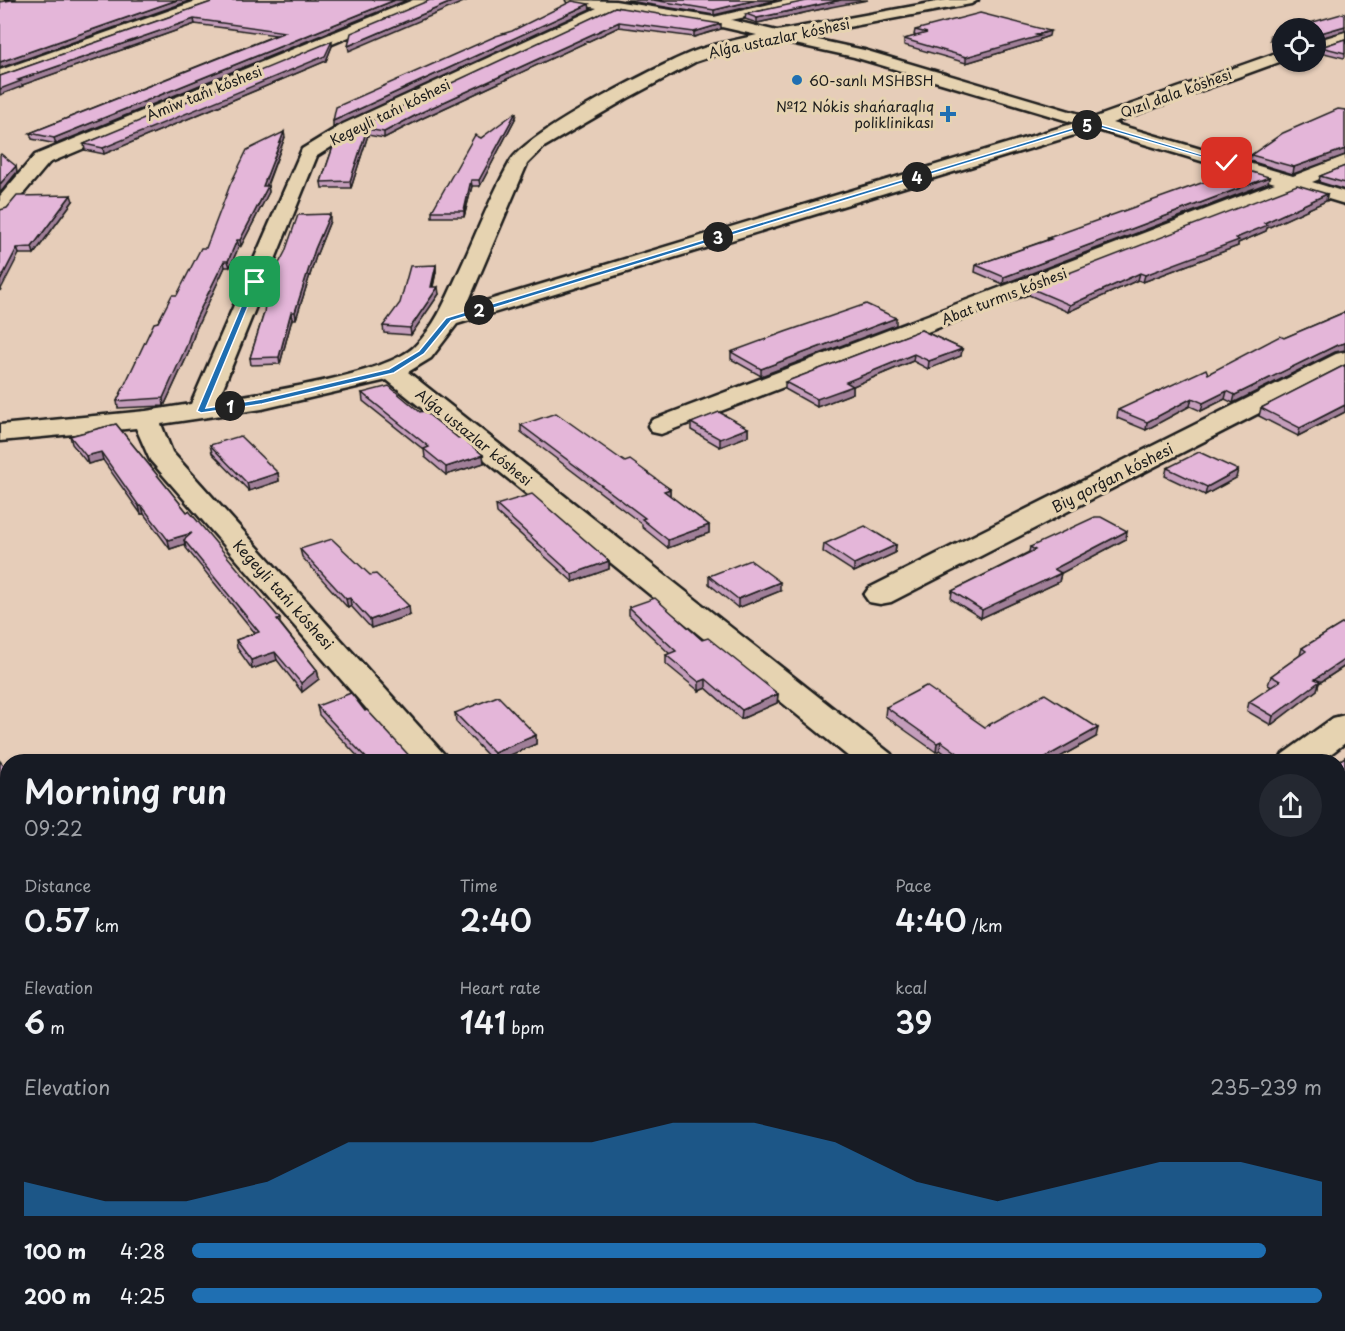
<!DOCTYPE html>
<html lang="en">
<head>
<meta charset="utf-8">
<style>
	:root { --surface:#171b24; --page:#242831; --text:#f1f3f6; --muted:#9ea1a6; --accent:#1f6fb2 }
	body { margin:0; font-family:"Playpen Sans",sans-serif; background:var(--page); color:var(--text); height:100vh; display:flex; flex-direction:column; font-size:22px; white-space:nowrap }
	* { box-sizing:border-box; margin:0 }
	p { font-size:20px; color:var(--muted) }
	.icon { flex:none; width:33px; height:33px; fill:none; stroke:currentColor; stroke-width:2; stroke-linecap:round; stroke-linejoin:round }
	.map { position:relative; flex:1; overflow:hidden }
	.side { position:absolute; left:0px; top:754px; width:1346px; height:578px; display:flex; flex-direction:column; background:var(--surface); border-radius:24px 24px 0 0; box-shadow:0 2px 4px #0004 }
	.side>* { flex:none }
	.tools { position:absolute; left:1272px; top:18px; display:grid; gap:12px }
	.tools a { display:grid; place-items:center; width:54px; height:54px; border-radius:50%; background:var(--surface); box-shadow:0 2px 4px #0004; font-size:30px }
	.pin { position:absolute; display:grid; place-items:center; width:51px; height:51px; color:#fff; margin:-26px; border-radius:12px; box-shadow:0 3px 9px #0006 }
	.km { position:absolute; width:30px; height:30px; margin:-15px; border-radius:50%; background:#222; color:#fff; font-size:16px; line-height:30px; text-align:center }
	.round { display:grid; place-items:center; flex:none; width:63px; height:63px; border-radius:32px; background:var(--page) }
	.summary { display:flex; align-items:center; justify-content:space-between; height:102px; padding:0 24px }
	h1 { font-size:33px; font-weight:600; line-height:45px }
	.figures { display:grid; grid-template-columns:repeat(3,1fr); gap:9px; height:102px; padding:6px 24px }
	.figures div { display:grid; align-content:center }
	.figures b { font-size:30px; font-weight:600 }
	.figures small { font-size:16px; font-weight:400 }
	.figures p { font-size:16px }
	.chart { height:168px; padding:12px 24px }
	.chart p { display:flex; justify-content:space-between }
	.chart svg { width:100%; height:108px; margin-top:6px; fill:var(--accent); opacity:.7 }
	ul { padding:0 24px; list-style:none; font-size:20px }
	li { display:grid; grid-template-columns:96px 72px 1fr; align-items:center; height:45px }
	li i { height:15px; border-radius:8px; background:var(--accent) }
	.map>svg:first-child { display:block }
</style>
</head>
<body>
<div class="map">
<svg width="1345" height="1331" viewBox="0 0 1345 1331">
	<rect width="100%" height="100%" fill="#e6cdb9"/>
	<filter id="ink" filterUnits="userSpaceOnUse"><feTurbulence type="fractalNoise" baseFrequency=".0167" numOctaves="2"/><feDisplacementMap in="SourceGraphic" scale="12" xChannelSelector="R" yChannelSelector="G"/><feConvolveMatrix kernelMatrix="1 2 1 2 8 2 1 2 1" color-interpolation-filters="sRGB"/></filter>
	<g filter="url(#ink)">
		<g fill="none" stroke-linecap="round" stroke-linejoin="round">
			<defs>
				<g id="minor">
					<polygon points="0,0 14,0 12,3 0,6"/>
					<polygon points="199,0 219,0 217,3 0,81 0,70"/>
					<polygon points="413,0 432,0 430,3 49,163 7,213 0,215 0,196 35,155"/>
					<path d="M 567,0 L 615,1 L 714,17 L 787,0 L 815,0 L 808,4 L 731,20 L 777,31 L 947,0 L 978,0 L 971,4 L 800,36 L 864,50 L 1093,118 L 1282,51 L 1282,61 L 1112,123 L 1293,176 L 1345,156 L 1345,169 L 1312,182 L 1345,192 L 1345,204 L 1295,189 L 1193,230 L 661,434 L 652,432 L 648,426 L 652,420 L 1275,183 L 1094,129 L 457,324 L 431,358 L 408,372 L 891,754 L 896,762 L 855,762 L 387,380 L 262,409 L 161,424 L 172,452 L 451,762 L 413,762 L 150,460 L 136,428 L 0,441 L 0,425 L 146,411 L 191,404 L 302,149 L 343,124 L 597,8 L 569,3 ZM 615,10 L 713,25 L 757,35 C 732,41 706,45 683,56 C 649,71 525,134 510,162 C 489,199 474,240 456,278 C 445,302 434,328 414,347 C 384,375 262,393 218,400 L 317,156 L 355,132 ZM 777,40 L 854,57 L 1075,123 L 466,307 L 527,164 L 544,147 L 628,98 L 695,62 L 722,53 Z"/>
					<polygon points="1345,32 1345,42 1316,51 1316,41"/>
					<polygon points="1345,352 1345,369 891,602 880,604 869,602 864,595 869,588 1336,354"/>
					<polygon points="1345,715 1345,743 1320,762 1278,762 1283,754 1333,718"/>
					<polygon points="1338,820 1345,822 1345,850 1338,848"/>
					<polygon points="0,997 8,1000 8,1046 0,1043"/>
					<polygon points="1338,1112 1345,1114 1345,1157 1338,1154"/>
					<polygon points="111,1324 163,1324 166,1331 114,1331"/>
					<polygon points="899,1324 954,1324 957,1331 902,1331"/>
				</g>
			</defs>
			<use href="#minor" stroke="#1c1c1c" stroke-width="5"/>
			<use href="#minor" fill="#e6d3b1" fill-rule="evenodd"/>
		</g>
		<g fill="#c49dbb" stroke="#1c1c1c" stroke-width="1.5">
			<polygon points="217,0 407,0 56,144 32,139 30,133 276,35 195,24 22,85 23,86 0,76"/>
			<polygon points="623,0 777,0 714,15"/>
			<polygon points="809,1 831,7 757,23 745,19 746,14"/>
			<polygon points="615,7 721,29 694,37 619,27 423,118 384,138 368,135 351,188 322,188 321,182 335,141"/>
			<polygon points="915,30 1049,36 1040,39 1039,41 966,63 904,45 904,39 917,36 914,35"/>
			<polygon points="1282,31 1282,43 1270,40 1271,35"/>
			<polygon points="1345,39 1345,57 1344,58 1320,52 1321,47"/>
			<polygon points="332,46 326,61 104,154 85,150 84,144"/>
			<polygon points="1345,110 1293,174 1250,161 1251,155"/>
			<polygon points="516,117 480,186 472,186 464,217 432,217 432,211 481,138"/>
			<polygon points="285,137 267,186 268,186 269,192 241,246 239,246 230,267 225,267 196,329 188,354 164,406 118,408 117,401 158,322 177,295 206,248"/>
			<polygon points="1345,166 1345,190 1319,182 1320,176"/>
			<polygon points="1269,177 1268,183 1003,284 975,272 976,265 1047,240 1048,238"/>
			<polygon points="1327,194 1326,201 1267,228 1266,231 1238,243 1238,246 1143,282 1138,280 1068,312 1029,295 1030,288"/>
			<polygon points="73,201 34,254 19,254 0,210"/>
			<polygon points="330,221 316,256 296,319 292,319 280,364 251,365 250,358 264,313"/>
			<polygon points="436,265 436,272 433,287 439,294 411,335 384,333 383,326"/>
			<polygon points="1345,312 1345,350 1335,352 1233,403 1225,399 1201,411 1190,406 1146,430 1117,418 1118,410 1208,374 1284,338"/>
			<polygon points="896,325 761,376 731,359 731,352"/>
			<polygon points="921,330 962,349 961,356 928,369 913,361 853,386 853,393 817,407 785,389 785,382"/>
			<polygon points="1345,365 1345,412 1298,436 1259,416 1261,408"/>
			<polygon points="362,393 420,412 483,455 484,463 446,475 425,457 424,450 363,401"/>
			<polygon points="691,423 748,428 748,436 720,447 691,430"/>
			<polygon points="116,424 187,512 280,619 280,623 317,670 319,679 302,692 277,660 252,669 237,648 236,640 255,633 186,548 185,544 170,549 144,514 141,514 103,460 88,464 72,444 70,436"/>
			<polygon points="521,425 625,462 670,489 670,496 709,525 709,533 668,548 642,527 642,524 521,432"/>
			<polygon points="210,445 278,473 279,481 249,491 212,453"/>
			<polygon points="1167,468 1236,478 1205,495 1165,476"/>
			<polygon points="496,505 609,561 609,569 573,582 497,513"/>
			<polygon points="1126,539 1061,573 1059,582 981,618 951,599 952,591 1029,552 1030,547"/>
			<polygon points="824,544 896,545 895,553 854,572 823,552"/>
			<polygon points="300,549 410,615 371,628 351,606 348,608 302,557"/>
			<polygon points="709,576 780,591 738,608 709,584"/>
			<polygon points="629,607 702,640 778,694 777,703 741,719 706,688 699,691 666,664 666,655 670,654 629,615"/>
			<polygon points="1345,622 1345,666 1319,683 1317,690 1271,725 1247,711 1249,702 1272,687 1268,685 1271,676 1300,655 1302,648"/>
			<polygon points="317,706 415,762 363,762 319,715"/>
			<polygon points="886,707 985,727 1096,737 1051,762 956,762 940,750 936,752 885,716"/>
			<polygon points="455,713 536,735 536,744 494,762 456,722"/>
			<polygon points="1345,757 1345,784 1338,780 1338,762"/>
			<polygon points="1338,993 1345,999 1345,1078 1338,1073"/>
			<polygon points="1005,1324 1117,1324 1123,1331 1011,1331"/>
		</g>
		<g fill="#a07f98" stroke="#1c1c1c" stroke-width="1.5">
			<polygon points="177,0 192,0 0,68 0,62"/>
			<polygon points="395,0 407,0 56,144 54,138"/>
			<polygon points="456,0 468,0 349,51 348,46"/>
			<polygon points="756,0 777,0 714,15 714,10"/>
			<polygon points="841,0 868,0 831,7 757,23 757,18"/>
			<polygon points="589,4 590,9 333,127 333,121"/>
			<polygon points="194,19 195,24 22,85 23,86 0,95 0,89 18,80"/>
			<polygon points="619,22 619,27 423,118 384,138 384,132 422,112"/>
			<polygon points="721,24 721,29 694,37 694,32"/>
			<polygon points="1345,26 1345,31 1316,39 1317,34"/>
			<polygon points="1050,31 1049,36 1040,39 1039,41 966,63 966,57"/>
			<polygon points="332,41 332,46 326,61 104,154 103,148"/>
			<polygon points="516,112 516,117 480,186 479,180"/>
			<polygon points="367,129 368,135 351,188 350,181"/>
			<polygon points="284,132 285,137 264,192 263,186"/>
			<polygon points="1345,149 1345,155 1293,174 1294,167"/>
			<polygon points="16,166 17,172 0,193 0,184"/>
			<polygon points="1269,177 1268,183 1003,284 1004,277"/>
			<polygon points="471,180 472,186 464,217 464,211"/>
			<polygon points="268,186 269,192 241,246 240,240"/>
			<polygon points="1327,194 1326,201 1267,228 1266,231 1238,243 1238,246 1143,282 1145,275 1236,238 1264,223"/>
			<polygon points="71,195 73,201 34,254 32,247"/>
			<polygon points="330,214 330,221 316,256 296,319 295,312 315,249"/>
			<polygon points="237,240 239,246 230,267 228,261"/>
			<polygon points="17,248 19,254 0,291 0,281"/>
			<polygon points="224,261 225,267 196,329 188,354 164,406 163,398 194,322"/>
			<polygon points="436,265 436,272 431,294 431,287"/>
			<polygon points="1140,273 1138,280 1068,312 1070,305"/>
			<polygon points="438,287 439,294 411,335 410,328"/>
			<polygon points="291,312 292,319 280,364 279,357"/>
			<polygon points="896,318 896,325 761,376 761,369"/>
			<polygon points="1345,343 1345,350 1335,352 1233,403 1235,395 1337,345"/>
			<polygon points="962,349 961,356 928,369 929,361"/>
			<polygon points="914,354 913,361 853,386 853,393 817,407 817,399 846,382"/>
			<polygon points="1227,391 1225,399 1201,411 1203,403"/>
			<polygon points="1192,398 1190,406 1146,430 1147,422"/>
			<polygon points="1345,405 1345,412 1298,436 1300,428"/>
			<polygon points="748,428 748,436 720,447 720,439"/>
			<polygon points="101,452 103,460 88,464 86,456"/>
			<polygon points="483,455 484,463 446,475 446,467"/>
			<polygon points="1238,470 1236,478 1205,495 1207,487"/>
			<polygon points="278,473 279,481 249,491 247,483"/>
			<polygon points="670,489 670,497 664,491"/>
			<polygon points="139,506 142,506 144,514 141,514"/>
			<polygon points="709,525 709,533 668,548 668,540"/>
			<polygon points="1127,531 1126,539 1054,577 1061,573 1059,582 981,618 982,610 1054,569"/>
			<polygon points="192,533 184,540 185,544 170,549 168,540"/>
			<polygon points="896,545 895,553 854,572 854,564"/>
			<polygon points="609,561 609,569 573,582 572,574"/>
			<polygon points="780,582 780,591 738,608 738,599"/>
			<polygon points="350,598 351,606 348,608 346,599"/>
			<polygon points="409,606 410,615 371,628 370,620"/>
			<polygon points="275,652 277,660 252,669 251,660"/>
			<polygon points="1345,659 1345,666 1319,683 1317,690 1271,725 1273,716 1315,679"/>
			<polygon points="317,670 319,679 302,692 301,683"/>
			<polygon points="706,679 706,688 699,691 699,682"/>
			<polygon points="778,694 777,703 741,719 742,710"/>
			<polygon points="1098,728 1096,737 1051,762 1042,762 1042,759"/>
			<polygon points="536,735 536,744 494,762 494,753"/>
			<polygon points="941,741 940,750 936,752 937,743"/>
			<polygon points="8,812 8,822 0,825 0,815"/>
			<polygon points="1345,857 1345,864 1338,869 1338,862"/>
			<polygon points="8,1165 8,1176 0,1180 0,1168"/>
			<polygon points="1345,1198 1345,1204 1338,1209 1338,1203"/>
			<polygon points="8,1271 8,1282 0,1286 0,1275"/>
			<polygon points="249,1324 263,1324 253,1331 251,1331"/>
		</g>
		<g fill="#e4b6d9" stroke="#1c1c1c" stroke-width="1.5">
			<polygon points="11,0 177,0 0,62 0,2"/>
			<polygon points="217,0 395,0 54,138 30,133 285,32 194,19 18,80 21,81 0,89 0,76"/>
			<polygon points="430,0 456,0 348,46 351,33"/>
			<polygon points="653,0 756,0 714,10"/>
			<polygon points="811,0 841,0 757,18 746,14"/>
			<polygon points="572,1 589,4 333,121 336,107 496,36 512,31"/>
			<polygon points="615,7 721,24 694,32 619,22 422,112 384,132 367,129 350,181 321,182 335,141 355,128"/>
			<polygon points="980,13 1050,31 1036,35 1040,36 966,57 904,39 927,33 915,30"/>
			<polygon points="1345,13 1345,26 1317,34 1316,42 1316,28 1292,28"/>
			<polygon points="1282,31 1282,38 1271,35"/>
			<polygon points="1345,39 1345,53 1321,47"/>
			<polygon points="332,41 325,56 103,148 84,144"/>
			<polygon points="1338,109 1345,110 1345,149 1294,167 1251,155 1283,133"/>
			<polygon points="516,112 479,180 471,180 464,211 432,211 475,135 481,138"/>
			<polygon points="284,132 263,186 268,186 240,240 237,240 228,261 224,261 194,322 186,347 163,398 117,401 154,323 158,322 172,295 177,295 201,248 206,248 230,185 247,150"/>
			<polygon points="1,154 16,166 0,184 0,155"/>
			<polygon points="1345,166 1345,183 1320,176"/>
			<polygon points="1235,167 1269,177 1004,277 976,265 1051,239 1048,238 1221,176"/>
			<polygon points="1297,185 1327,194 1264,223 1268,225 1236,238 1239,240 1145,275 1140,273 1070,305 1030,288"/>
			<polygon points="71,195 32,247 17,248 0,281 0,210 7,208 17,196"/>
			<polygon points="330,214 315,249 295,312 291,312 279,357 250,358 264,313 266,295 275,271 285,252 298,215"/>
			<polygon points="436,265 431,287 438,287 410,328 383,326 400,303 410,266"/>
			<polygon points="866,304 896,318 761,369 731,352 785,332"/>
			<polygon points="1345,312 1345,343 1337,345 1235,395 1227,391 1203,403 1192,398 1147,422 1118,410 1206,369 1208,374 1280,336 1284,338"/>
			<polygon points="921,330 962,349 929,361 914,354 846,382 853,386 817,399 785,382"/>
			<polygon points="1345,365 1345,405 1300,428 1261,408"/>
			<polygon points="389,386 420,412 424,411 458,438 461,437 483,455 446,467 424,449 429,447 362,393"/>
			<polygon points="719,412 748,428 720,439 691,423"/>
			<polygon points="556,413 625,462 630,460 670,489 664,491 709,525 668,540 642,519 645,518 521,425"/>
			<polygon points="116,424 187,512 189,511 280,619 277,620 317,670 301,683 275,652 251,660 236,640 259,632 184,540 192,533 168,540 142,506 139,506 101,452 86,456 70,436"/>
			<polygon points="240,436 278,473 247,483 210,445"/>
			<polygon points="1199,452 1238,470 1207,487 1167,468"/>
			<polygon points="532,494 609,561 572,574 496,505"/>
			<polygon points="1095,517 1101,517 1127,531 1054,569 1061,573 982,610 952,591 1035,550 1030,547"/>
			<polygon points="865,526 896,545 854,564 824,544"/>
			<polygon points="332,539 370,575 376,574 409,606 370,620 350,598 346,599 300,549"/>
			<polygon points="750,560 780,582 738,599 709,576"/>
			<polygon points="655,598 702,640 708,638 778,694 742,710 706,679 699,682 666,655 676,651 629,607"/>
			<polygon points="1345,622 1345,659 1315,679 1320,681 1273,716 1249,702 1280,681 1271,676 1306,651 1302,648"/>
			<polygon points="926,686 985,727 1045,694 1098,728 1042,759 1046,762 970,762 941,741 937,743 886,707"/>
			<polygon points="351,693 365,711 367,710 415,762 370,762 317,706"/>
			<polygon points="498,696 536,735 494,753 455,713"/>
			<polygon points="1345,757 1345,773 1338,769 1338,762"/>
			<polygon points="0,761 8,771 8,780 6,780 8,783 8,812 0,815"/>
			<polygon points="1338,832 1339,833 1341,841 1345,842 1345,857 1338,862"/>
			<polygon points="1338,993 1345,999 1345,1066 1338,1061"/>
			<polygon points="0,1131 8,1149 8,1165 0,1168"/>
			<polygon points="1338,1166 1345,1172 1345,1198 1338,1203"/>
			<polygon points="8,1223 8,1271 0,1275 0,1226"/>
			<polygon points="34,1324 82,1324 85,1331 21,1331"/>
			<polygon points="350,1324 402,1324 406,1331 339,1331"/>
			<polygon points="1016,1324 1117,1324 1123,1331 1021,1331"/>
		</g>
	</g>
	<polygon fill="#1f6fb2" stroke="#fff" stroke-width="1.5" points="1092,122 1230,163 1225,164 1092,125 451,321 424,354 394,373 262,404 201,413 197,411 252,281 258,282 206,408 262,399 389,369 419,351 446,318"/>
	<g fill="#1f6fb2" stroke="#e6d3b1" stroke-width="2">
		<circle cx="797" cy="80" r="6"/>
		<path d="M945 105h6v6h6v6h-6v6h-6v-6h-6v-6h6z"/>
	</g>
	<g text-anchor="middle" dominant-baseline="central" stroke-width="6" stroke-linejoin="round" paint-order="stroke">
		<g font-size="14" fill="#1c1c1c" stroke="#e6d3b1">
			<text transform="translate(779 38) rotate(-12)">Alǵa ustazlar kóshesi</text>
			<text transform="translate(204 93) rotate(-22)">Ámiw tańı kóshesi</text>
			<text transform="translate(1176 93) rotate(-20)">Qızıl dala kóshesi</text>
			<text transform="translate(390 112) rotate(-26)">Kegeyli tańı kóshesi</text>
			<text transform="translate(1004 296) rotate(-21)">Abat turmıs kóshesi</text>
			<text transform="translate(474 437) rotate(39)">Alǵa ustazlar kóshesi</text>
		</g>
		<g font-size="14" fill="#1c1c1c" stroke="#e6d3b1" text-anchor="start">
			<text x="809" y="80">60-sanlı MSHBSH</text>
			<text x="934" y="106" text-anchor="end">№12 Nókis shańaraqlıq<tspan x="934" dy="16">poliklinikası</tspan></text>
		</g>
		<g font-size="15" fill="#1c1c1c" stroke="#e6d3b1">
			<text transform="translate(1112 477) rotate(-27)">Biy qorǵan kóshesi</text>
			<text transform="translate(284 594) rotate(48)">Kegeyli tańı kóshesi</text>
		</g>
	</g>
</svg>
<div class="tools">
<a><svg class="icon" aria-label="locate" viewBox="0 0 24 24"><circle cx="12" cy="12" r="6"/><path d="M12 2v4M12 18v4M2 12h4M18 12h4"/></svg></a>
</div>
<div class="pin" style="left:255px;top:282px;background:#1e9e55"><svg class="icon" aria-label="arrive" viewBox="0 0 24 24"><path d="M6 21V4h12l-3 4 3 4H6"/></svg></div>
<div class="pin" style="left:1227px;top:163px;background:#d93025"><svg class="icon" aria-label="check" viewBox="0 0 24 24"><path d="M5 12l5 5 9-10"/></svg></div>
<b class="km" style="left:230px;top:406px">1</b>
<b class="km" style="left:479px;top:310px">2</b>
<b class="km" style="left:718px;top:237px">3</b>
<b class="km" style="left:917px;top:177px">4</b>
<b class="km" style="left:1087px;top:125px">5</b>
<section class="side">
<div class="summary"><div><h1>Morning run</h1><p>09:22</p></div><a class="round"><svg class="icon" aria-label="share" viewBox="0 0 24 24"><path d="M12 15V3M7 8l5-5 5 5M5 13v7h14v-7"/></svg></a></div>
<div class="figures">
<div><p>Distance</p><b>0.57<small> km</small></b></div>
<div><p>Time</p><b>2:40</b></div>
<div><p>Pace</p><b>4:40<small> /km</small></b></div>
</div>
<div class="figures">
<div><p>Elevation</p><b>6<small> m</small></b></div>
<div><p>Heart rate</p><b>141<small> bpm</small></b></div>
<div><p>kcal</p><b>39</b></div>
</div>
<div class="chart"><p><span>Elevation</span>235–239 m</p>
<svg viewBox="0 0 160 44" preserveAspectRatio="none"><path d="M0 44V30L10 38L20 38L30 30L40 14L50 14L60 14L70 14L80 6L90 6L100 14L110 30L120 38L130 30L140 22L150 22L160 30V44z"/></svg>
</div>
<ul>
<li><b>100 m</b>4:28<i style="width:95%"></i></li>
<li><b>200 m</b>4:25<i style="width:100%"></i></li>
</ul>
</section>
</div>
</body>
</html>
